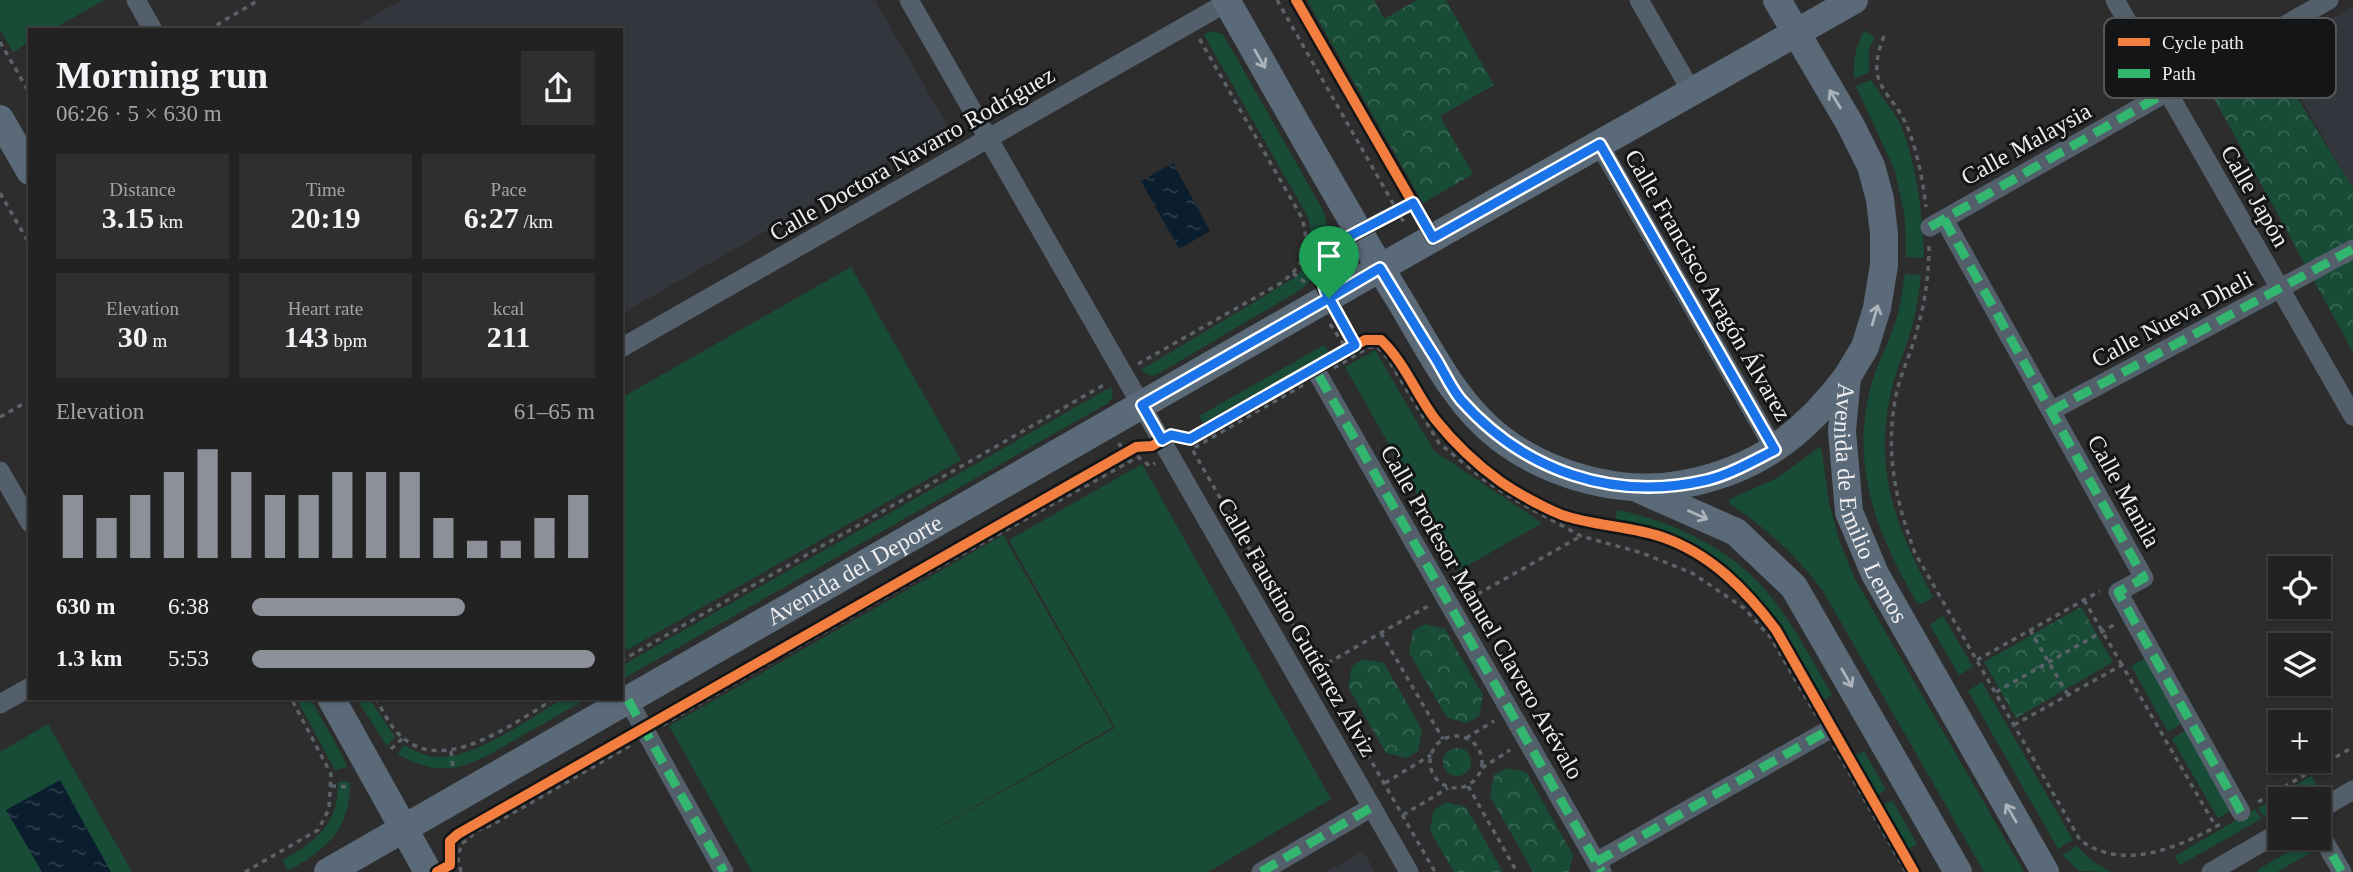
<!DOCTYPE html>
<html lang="en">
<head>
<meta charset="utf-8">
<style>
	:root { --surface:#222; --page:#2e2f2f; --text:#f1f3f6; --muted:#a2a4a5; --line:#3f3f40; --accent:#8c9099 }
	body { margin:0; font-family:"Times New Roman",serif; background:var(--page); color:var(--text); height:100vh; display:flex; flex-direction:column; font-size:26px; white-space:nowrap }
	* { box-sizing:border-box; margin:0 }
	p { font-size:23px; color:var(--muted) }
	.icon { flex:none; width:38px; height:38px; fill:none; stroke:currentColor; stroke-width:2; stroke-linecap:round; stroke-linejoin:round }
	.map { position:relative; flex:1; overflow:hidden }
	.sheet { position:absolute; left:28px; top:28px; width:595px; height:672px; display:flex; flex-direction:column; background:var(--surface); border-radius:0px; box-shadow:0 2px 5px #0004,0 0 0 2px var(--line) }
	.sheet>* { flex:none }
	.tools { position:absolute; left:2268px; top:556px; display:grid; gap:14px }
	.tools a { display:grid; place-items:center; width:63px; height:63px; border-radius:0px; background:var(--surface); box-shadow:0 2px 5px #0004,0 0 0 2px var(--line); font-size:35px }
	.pin { position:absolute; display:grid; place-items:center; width:60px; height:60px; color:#fff; margin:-72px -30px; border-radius:50% 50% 50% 0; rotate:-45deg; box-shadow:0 0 7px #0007 }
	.pin .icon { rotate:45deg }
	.round { display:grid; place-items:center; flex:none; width:74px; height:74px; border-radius:0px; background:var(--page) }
	.summary { display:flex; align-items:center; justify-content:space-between; height:119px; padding:0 28px }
	h1 { font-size:38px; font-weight:800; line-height:52px }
	.figures { display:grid; grid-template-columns:repeat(3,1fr); gap:10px; height:119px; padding:7px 28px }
	.figures div { display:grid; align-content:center; border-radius:0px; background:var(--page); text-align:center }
	.figures b { font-size:30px; font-weight:800 }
	.figures small { font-size:19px; font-weight:400 }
	.figures p { font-size:19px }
	.chart { height:196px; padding:14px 28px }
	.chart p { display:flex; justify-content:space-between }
	.chart svg { width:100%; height:126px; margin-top:7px; stroke:var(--accent); stroke-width:6 }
	ul { padding:0 28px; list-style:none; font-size:23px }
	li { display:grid; grid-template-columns:112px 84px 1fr; align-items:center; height:52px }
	li i { height:18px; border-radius:9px; background:var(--accent) }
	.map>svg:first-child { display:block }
</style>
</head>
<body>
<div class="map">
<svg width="2353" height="872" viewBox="0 0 2353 872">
	<defs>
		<pattern id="park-crowns" width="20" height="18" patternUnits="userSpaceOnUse" patternTransform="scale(1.75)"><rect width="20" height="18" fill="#184c37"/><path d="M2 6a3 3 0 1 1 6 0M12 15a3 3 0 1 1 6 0" fill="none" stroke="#3a6654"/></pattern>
		<pattern id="water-ripples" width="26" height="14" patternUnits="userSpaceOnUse" patternTransform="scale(1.75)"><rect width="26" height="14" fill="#0a1e2d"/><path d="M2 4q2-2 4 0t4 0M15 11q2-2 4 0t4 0" fill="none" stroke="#2e3f4c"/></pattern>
	</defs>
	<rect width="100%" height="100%" fill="#2d2d2e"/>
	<g fill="#34363d">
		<polygon points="401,0 875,0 948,127 621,314 621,30 349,30"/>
		<polygon points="2353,6 2353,189 2274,52"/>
		<polygon points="1363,851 1375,872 1326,872"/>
	</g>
	<g fill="#184c37">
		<polygon points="0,0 104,0 52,30 30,30 30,42 13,52 0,30"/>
		<path d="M 1864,30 L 1875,38 L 1869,49 L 1869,72 L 1854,79 C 1853,60 1856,47 1864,30 Z"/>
		<path d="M 1211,31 L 1223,34 L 1323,210 C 1334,240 1325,268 1302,289 L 1156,375 L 1150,376 L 1141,370 L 1296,277 C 1314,255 1315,243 1308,217 L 1204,35 Z"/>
		<path d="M 1871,80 C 1879,93 1890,106 1898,120 C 1915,151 1924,222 1924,258 L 1906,257 L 1905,218 L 1895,171 L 1856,86 Z"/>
		<polygon points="851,267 961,460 627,650 621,640 621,398"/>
		<path d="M 1905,274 L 1921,275 C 1919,294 1916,314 1910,333 C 1905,351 1896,369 1892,388 C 1872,470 1896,527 1933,597 L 1922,604 L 1917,603 C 1876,532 1849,465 1872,382 C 1877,365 1886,349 1892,332 C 1899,314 1902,294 1905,274 Z"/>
		<polygon points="1324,345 1330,354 1205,426 1199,416"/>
		<polygon points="1375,350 1434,451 1542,523 1460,570 1345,367"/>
		<polygon points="1111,387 1113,396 1108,403 621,680 621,666"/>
		<path d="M 1821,446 L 1829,503 L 1840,543 L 1854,577 L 2024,872 L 1984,872 L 1823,591 C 1794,553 1768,530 1729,503 L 1730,499 L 1777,478 Z"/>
		<polygon points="1142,464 1331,799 1208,872 752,872 669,726 1003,535 1113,727 876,863 1115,728 1009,540"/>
		<path d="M 1617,510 C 1679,523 1737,551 1776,603 C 1797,631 1814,664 1832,695 L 1821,701 C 1766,604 1733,544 1615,521 Z"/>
		<polygon points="1943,616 1973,667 1959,675 1931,627 1932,623"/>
		<polygon points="2145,658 2183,722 2168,732 2131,666"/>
		<polygon points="1982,682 2073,840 2058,849 1968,691"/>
		<polygon points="296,698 310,698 341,753 347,767 335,770"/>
		<polygon points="356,698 369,698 395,737 387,746"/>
		<path d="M 564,698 L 580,698 L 579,703 C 558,715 538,727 518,738 C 476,763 445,783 398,754 L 404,745 C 415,751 426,757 440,757 C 476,758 532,717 564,698 Z"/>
		<polygon points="48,724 132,872 0,872 0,752"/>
		<polygon points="2188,729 2233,809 2218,818 2172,739"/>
		<polygon points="1864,751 1886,790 1876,796 1854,757"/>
		<polygon points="2311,776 2317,786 2294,800 2280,800 2280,808 2264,817 2258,808"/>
		<path d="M 338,782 L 350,782 C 350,830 327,849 288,871 L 282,860 C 315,842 339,825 338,782 Z"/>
		<polygon points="1892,800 1917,844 1907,850 1882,806"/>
		<polygon points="2255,809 2261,819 2180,865 2175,856"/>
		<polygon points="2311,839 2317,849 2277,872 2258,872 2257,870"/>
		<polygon points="2077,846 2092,861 2110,872 2079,871 2062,855"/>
	</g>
	<g fill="url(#park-crowns)">
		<polygon points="1307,0 1374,0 1384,19 1417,0 1446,0 1494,85 1440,116 1473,174 1423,203"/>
		<polygon points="2270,54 2353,188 2353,352 2210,91"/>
		<polygon points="2081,607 2113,662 2016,718 1984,662"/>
		<polygon points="1425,624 1445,629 1483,695 1479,716 1467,723 1447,718 1409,652 1413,631"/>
		<polygon points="1364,659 1384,663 1422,730 1418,751 1407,758 1386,753 1348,687 1352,666"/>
		<circle cx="1457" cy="762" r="14"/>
		<polygon points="1506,768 1526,772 1573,855 1569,872 1533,872 1490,796 1494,775"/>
		<polygon points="1446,802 1466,807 1503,872 1454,872 1430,831 1434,810"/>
	</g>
	<g fill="url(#water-ripples)">
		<polygon points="1173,163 1210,231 1179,249 1141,181"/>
		<polygon points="60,780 111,872 42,872 6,810"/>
	</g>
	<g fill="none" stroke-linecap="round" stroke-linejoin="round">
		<g stroke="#5b6269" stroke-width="3.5" stroke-dasharray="5 5" stroke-linecap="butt">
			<polyline points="1277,0 1406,226"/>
			<polyline points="208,30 259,0"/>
			<path d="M 1884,36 C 1863,89 1893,89 1909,131 C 1918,155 1923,182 1926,207"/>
			<polyline points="0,42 30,94"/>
			<polyline points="0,193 30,245"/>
			<path d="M 1929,246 C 1929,274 1925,303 1917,330 C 1912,351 1902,370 1897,391 C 1884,449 1895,499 1915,553 L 2080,840 C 2123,872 2179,848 2224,822"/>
			<polyline points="1293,273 1306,283"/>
			<polyline points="1330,324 1344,345"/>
			<path d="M 1138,364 L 1281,283 C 1307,262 1310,250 1302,218 L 1199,38"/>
			<polyline points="1334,368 1368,348 1377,346 1388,359 1439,443 1484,480 1515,500 1581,536 1642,553 1692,573 1744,608 1771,638 1816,715"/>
			<polyline points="1394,369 1408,361"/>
			<polyline points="1303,385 1192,449 1435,872"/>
			<polyline points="0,417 30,400"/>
			<polyline points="1119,443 1129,462"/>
			<polyline points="1469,599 1581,536"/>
			<polyline points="2084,600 2122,665"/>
			<polyline points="2030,630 2068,695"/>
			<polyline points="1381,633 1443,739"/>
			<polyline points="788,653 914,581 1138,457 1150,466 1155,463"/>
			<polyline points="1977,660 2100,591"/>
			<polyline points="621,661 1107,383"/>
			<polyline points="1319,668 1428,606"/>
			<polyline points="1996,692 2114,625"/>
			<path d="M 376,698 C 383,712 391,728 403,738 C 447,775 516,721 556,698"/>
			<polyline points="663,725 772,662"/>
			<polyline points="2014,725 2122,665 2216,827"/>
			<circle cx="1456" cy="762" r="26"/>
			<polyline points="1466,738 1494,721"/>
			<polyline points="1834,746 1906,872"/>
			<polyline points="391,749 403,738"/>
			<polyline points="451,751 453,768"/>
			<polyline points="1482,768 1510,750"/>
			<polyline points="1385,783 1431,755"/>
			<polyline points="331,786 350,787"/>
			<polyline points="1468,786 1517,872"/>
			<polyline points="2258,802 2353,747"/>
			<polyline points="1403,815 1448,788"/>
			<polyline points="245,872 318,830 329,809 331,774 291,698"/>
			<polyline points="461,872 458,859 461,844 470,838 475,831 492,825 633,744"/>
		</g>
		<g stroke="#535f6a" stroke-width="19">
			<polyline points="136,0 153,30"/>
			<polyline points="909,0 1409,872"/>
			<polyline points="1639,0 1692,92"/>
			<polyline points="2115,0 2353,416"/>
			<polyline points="1599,144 1775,450"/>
			<polyline points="1944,219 2144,578 2118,592 2241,812"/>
			<polyline points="1930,227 2329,0"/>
			<polyline points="621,348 1231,0"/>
			<polyline points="1319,376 1602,872"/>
			<polyline points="2051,411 2353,249"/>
			<polyline points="0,471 30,523"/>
			<polyline points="628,700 724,872"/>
			<polyline points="0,704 30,687"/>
			<polyline points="2319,810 2353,790"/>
			<polyline points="2319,832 2342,872"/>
			<polyline points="1596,862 1825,732"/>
			<polyline points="1261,872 1372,807"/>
			<polyline points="2211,872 2280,832"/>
		</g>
		<g stroke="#5b6a78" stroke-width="28">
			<path d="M 1226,0 C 1284,101 1340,203 1401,302 C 1430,350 1455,403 1500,438 C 1550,476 1622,496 1684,484 C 1757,470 1803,435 1847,377"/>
			<path id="s1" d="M 1777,0 L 1850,124 L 1871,166 L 1880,199 L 1884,234 L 1884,265 L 1877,308 L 1865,347 L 1847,377 L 1842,431 L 1849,512 L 1875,574 L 2045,872"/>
			<polyline points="0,119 30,171"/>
			<polyline points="1641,490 1736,532 1794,587 1958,872"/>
			<polyline points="331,698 428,872"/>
			<path id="s2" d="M 328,872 L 1380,268 L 1854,0"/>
		</g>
		<g stroke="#33b770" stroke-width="9" stroke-dasharray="18 9" stroke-linecap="butt">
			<polyline points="1599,144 1775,450"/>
			<polyline points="1944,219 2144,578 2118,592 2241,812"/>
			<polyline points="1930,227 2167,92"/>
			<polyline points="1319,376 1602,872"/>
			<polyline points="2051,411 2353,249"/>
			<polyline points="628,700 724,872"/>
			<polyline points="2319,832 2342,872"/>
			<polyline points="1596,862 1825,732"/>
			<polyline points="1261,872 1372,807"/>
		</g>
		<defs>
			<g id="cycleway">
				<polyline points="1296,0 1433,238"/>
				<polyline points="1355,345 1322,285 1330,261 1330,247 1413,203"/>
				<path d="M 437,872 L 450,865 L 450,841 L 458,834 L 1136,447 L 1152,446 L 1171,435 L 1190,439 L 1365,340 L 1381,340 C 1405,363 1416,394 1435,419 C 1454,443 1476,464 1501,482 C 1517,493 1544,508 1562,515 C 1594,526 1630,526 1662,537 C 1711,554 1746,590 1776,630 L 1914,872"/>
			</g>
		</defs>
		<use href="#cycleway" stroke="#141516" stroke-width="15"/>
		<use href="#cycleway" stroke="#f27e40" stroke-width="10"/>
	</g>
	<defs><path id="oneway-shaft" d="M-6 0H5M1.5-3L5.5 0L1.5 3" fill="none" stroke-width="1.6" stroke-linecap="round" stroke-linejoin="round" transform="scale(1.75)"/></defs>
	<g stroke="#acb3ba">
		<use href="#oneway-shaft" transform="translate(1260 59) rotate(60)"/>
		<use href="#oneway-shaft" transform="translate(1835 99) rotate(-121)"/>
		<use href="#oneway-shaft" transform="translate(1875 315) rotate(-74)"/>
		<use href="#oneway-shaft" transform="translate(1698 515) rotate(24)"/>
		<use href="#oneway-shaft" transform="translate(1847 678) rotate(60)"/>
		<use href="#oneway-shaft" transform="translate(2011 813) rotate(-120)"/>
	</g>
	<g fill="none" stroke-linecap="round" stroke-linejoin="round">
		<defs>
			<path id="route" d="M 1329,298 L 1142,405 L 1162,440 L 1171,435 L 1190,439 L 1355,345 L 1329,298 L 1380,268 C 1399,299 1417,329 1436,359 C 1444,372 1451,388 1461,400 C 1524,471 1613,502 1707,480 C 1731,474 1753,461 1775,450 L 1600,144 L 1433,238 L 1413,203 L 1329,247 C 1335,273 1314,272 1329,298"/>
		</defs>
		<use href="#route" stroke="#fff" stroke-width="14"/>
		<use href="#route" stroke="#1a73e8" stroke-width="9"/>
	</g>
	<g text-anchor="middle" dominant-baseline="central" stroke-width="6" stroke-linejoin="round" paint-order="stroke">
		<g font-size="24" fill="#eeeef0" stroke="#141516">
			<text transform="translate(2026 144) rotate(-29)">Calle Malaysia</text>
			<text transform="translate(912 154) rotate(-30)">Calle Doctora Navarro Rodríguez</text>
			<text transform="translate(2255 196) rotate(60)">Calle Japón</text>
			<text transform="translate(1708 285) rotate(60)">Calle Francisco Aragón Álvarez</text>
			<text transform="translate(2172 319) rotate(-28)">Calle Nueva Dheli</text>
			<text transform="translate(2124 491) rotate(61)">Calle Manila</text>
			<text stroke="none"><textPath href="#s1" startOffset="542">Avenida de Emilio Lemos</textPath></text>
			<text stroke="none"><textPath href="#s2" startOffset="607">Avenida del Deporte</textPath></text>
			<text transform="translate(1482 612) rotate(60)">Calle Profesor Manuel Clavero Arévalo</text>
			<text transform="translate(1297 627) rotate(60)">Calle Faustino Gutiérrez Alviz</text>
		</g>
	</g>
	<rect x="2104" y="18" width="232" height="80" rx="10" fill="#141516" stroke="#555657" stroke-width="2"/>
	<rect x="2118" y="38" width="32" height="8" fill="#f27e40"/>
	<rect x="2118" y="69" width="32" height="9" fill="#33b770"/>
	<g font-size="19" fill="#eeeef0">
		<text x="2162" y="49">Cycle path</text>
		<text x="2162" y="80">Path</text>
	</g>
</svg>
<div class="tools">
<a><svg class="icon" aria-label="locate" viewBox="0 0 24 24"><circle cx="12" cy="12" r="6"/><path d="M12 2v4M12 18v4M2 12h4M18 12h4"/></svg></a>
<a><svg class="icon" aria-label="layers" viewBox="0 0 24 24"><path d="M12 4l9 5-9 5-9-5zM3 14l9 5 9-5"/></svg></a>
<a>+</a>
<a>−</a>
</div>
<div class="pin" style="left:1329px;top:298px;background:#1e9e55"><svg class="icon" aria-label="arrive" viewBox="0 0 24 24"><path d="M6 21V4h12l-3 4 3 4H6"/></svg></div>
<section class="sheet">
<div class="summary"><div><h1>Morning run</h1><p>06:26 · 5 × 630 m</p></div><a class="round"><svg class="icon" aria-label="share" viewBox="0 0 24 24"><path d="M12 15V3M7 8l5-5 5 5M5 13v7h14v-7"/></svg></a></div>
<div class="figures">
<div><p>Distance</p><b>3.15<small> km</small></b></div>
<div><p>Time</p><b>20:19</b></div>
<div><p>Pace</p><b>6:27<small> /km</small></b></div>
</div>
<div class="figures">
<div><p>Elevation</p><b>30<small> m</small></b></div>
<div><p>Heart rate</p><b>143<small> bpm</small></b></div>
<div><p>kcal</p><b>211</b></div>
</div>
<div class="chart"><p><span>Elevation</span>61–65 m</p>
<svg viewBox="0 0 160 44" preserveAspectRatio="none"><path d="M5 44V22M15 44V30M25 44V22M35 44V14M45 44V6M55 44V14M65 44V22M75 44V22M85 44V14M95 44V14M105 44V14M115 44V30M125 44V38M135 44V38M145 44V30M155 44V22"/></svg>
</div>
<ul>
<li><b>630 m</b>6:38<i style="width:62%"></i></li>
<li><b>1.3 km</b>5:53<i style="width:100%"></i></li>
</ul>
</section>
</div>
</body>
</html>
